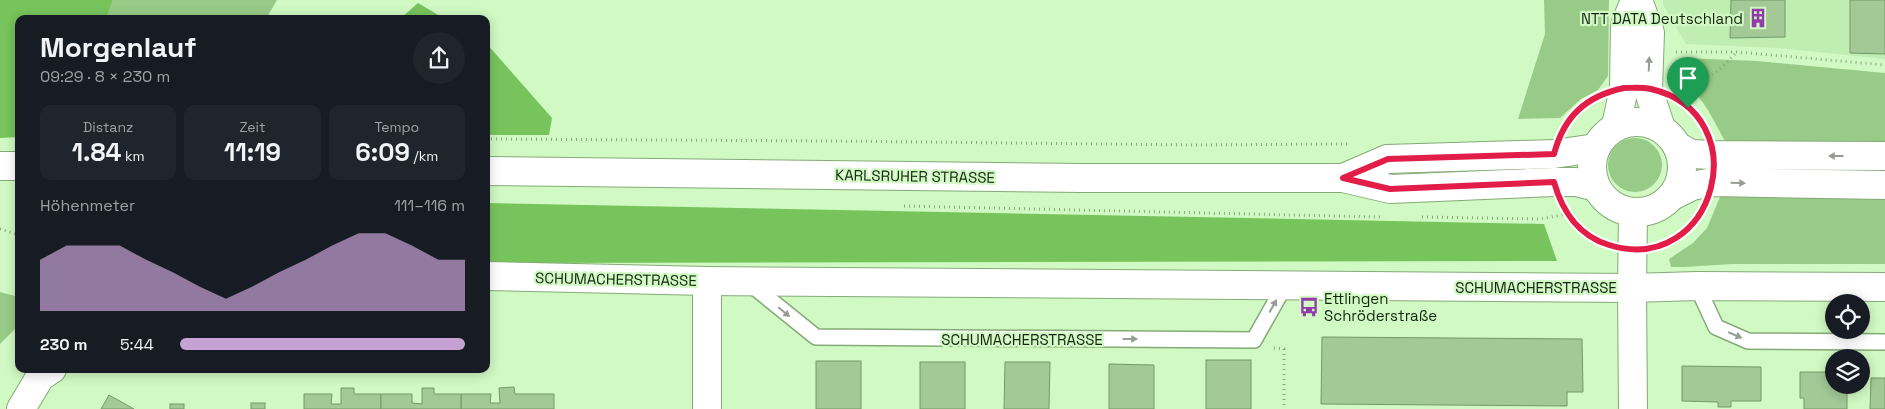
<!DOCTYPE html>
<html lang="de">
<head>
<meta charset="utf-8">
<style>
	:root { --surface:#171b24; --page:#20242c; --text:#f1f3f6; --muted:#9ea1a6; --accent:#c6a1d3 }
	body { margin:0; font-family:"Space Grotesk",sans-serif; background:var(--page); color:var(--text); height:100vh; display:flex; flex-direction:column; font-size:19px; white-space:nowrap }
	* { box-sizing:border-box; margin:0 }
	p { font-size:16px; color:var(--muted) }
	.icon { flex:none; width:28px; height:28px; fill:none; stroke:currentColor; stroke-width:2; stroke-linecap:round; stroke-linejoin:round }
	.map { position:relative; flex:1; overflow:hidden }
	.drawer { position:absolute; left:15px; top:15px; width:475px; height:358px; display:flex; flex-direction:column; background:var(--surface); border-radius:10px; box-shadow:0 2px 12px #0003 }
	.drawer>* { flex:none }
	.buttons { position:absolute; left:1825px; top:294px; display:grid; gap:10px }
	.buttons a { display:grid; place-items:center; width:45px; height:45px; border-radius:50%; background:var(--surface); box-shadow:0 2px 12px #0003; font-size:25px }
	.pin { position:absolute; display:grid; place-items:center; width:42px; height:42px; color:#fff; margin:-51px -21px; border-radius:50% 50% 50% 0; rotate:-45deg; box-shadow:0 0 5px #0007 }
	.pin .icon { rotate:45deg }
	.round { display:grid; place-items:center; flex:none; width:52px; height:52px; border-radius:26px; background:var(--page) }
	.summary { display:flex; align-items:center; justify-content:space-between; height:85px; padding:0 25px }
	h1 { font-size:28px; font-weight:600; line-height:38px }
	.metrics { display:grid; grid-template-columns:repeat(3,1fr); gap:8px; height:85px; padding:5px 25px }
	.metrics div { display:grid; align-content:center; border-radius:10px; background:var(--page); text-align:center }
	.metrics b { font-size:25px; font-weight:600 }
	.metrics small { font-size:14px; font-weight:400 }
	.metrics p { font-size:14px }
	.chart { height:140px; padding:10px 25px }
	.chart p { display:flex; justify-content:space-between }
	.chart svg { width:100%; height:90px; margin-top:5px; fill:var(--accent); opacity:.7 }
	ul { padding:0 25px; list-style:none; font-size:16px }
	li { display:grid; grid-template-columns:80px 60px 1fr; align-items:center; height:38px }
	li i { height:12px; border-radius:6px; background:var(--accent) }
	.map>svg:first-child { display:block }
</style>
</head>
<body>
<div class="map">
<svg width="1885" height="409" viewBox="0 0 1885 409">
	<rect width="100%" height="100%" fill="#d0f9c3"/>
	<polygon fill="#c0edb2" points="1663,0 1885,0 1885,59 1777,48 1686,44 1663,5"/>
	<g fill="#98cb87">
		<polygon points="113,0 277,0 266,19 106,19"/>
		<polygon points="1544,0 1609,0 1608,76 1598,90 1581,99 1560,118 1518,119 1545,34"/>
		<polygon points="1682,58 1757,61 1885,73 1885,144 1726,143 1708,110 1696,93 1670,84 1672,64"/>
		<circle cx="1635" cy="165" r="27"/>
		<polygon points="1720,197 1885,197 1885,264 1732,264 1684,267 1671,267 1669,259 1693,243 1707,228"/>
		<polygon points="0,292 19,297 19,325 0,344"/>
	</g>
	<g fill="#77c45c">
		<polygon points="0,0 113,0 106,19 19,19 19,137 0,138"/>
		<polygon points="418,3 445,19 446,19 400,19"/>
		<polygon points="486,43 552,118 549,135 486,135"/>
		<polygon points="486,203 1544,224 1557,261 486,263"/>
	</g>
	<g fill="#a2c996" stroke="#749968">
		<polygon points="1731,0 1785,0 1785,37 1730,38"/>
		<polygon points="1850,0 1885,0 1885,54 1850,53"/>
		<polygon points="1322,337 1582,339 1583,392 1567,392 1567,406 1321,404"/>
		<rect x="1206" y="360" width="45" height="49"/>
		<rect x="816" y="361" width="45" height="48"/>
		<rect x="920" y="362" width="45" height="47"/>
		<polygon points="1005,362 1050,362 1049,409 1004,409"/>
		<polygon points="1109,364 1154,365 1154,409 1109,409"/>
		<polygon points="1682,366 1761,367 1761,401 1731,401 1731,407 1718,407 1718,402 1682,401"/>
		<polygon points="1800,372 1834,372 1834,385 1847,385 1847,409 1804,409 1804,398 1800,398"/>
		<polygon points="1871,378 1885,378 1885,409 1870,409"/>
		<polygon points="514,387 515,394 554,394 554,409 461,409 461,394 491,394 490,403 500,403 499,388"/>
		<polygon points="341,388 354,388 354,394 381,394 381,409 304,409 304,394 332,394 331,404 341,404"/>
		<polygon points="422,388 434,388 434,394 461,394 461,409 381,409 381,394 412,394 412,403 422,404"/>
		<polygon points="109,395 134,409 101,409"/>
		<rect x="251" y="403" width="14" height="6"/>
		<rect x="170" y="404" width="14" height="5"/>
	</g>
	<g fill="none" stroke-linecap="round" stroke-linejoin="round">
		<defs>
			<g id="service">
				<polyline points="748,282 816,337 1254,340 1285,285"/>
				<polyline points="1697,286 1716,327 1748,341 1885,342"/>
			</g>
			<g id="minor">
				<polyline points="1638,0 1650,33 1648,89 1661,128"/>
				<polyline points="1616,126 1624,88 1625,25 1635,0"/>
				<polyline points="1633,213 1632,288 1633,409"/>
				<polyline points="486,276 707,281 1632,288 1697,286 1885,287"/>
				<polyline points="21,409 40,377 52,369"/>
				<polyline points="707,409 707,281"/>
			</g>
			<g id="secondary">
				<circle cx="1637" cy="167" r="45"/>
				<polyline points="1677,146 1691,154 1713,155 1885,156"/>
				<polyline points="0,166 19,166"/>
				<polyline points="486,171 1082,178 1343,178 1390,189 1554,182 1576,182 1596,187"/>
				<polyline points="1343,178 1387,159 1554,154 1596,148"/>
				<polyline points="1674,195 1692,186 1713,182 1885,185"/>
			</g>
		</defs>
		<use href="#service" stroke="#85aa78" stroke-width="18"/>
		<use href="#minor" stroke="#85aa78" stroke-width="30"/>
		<use href="#secondary" stroke="#85aa78" stroke-width="30"/>
		<g stroke="#89a87f" stroke-width="3" stroke-dasharray="1 4" stroke-linecap="butt">
			<polyline points="1676,52 1737,52 1885,65"/>
			<circle cx="1634" cy="168" r="81"/>
			<polyline points="1677,94 1718,71 1737,52"/>
			<polyline points="486,139 833,141 1194,145 1349,144"/>
			<polyline points="904,206 1380,217"/>
			<polyline points="1422,217 1540,219 1567,214"/>
			<polyline points="0,229 19,235"/>
			<polyline points="1274,348 1284,349 1284,409"/>
		</g>
		<use href="#service" stroke="#fff" stroke-width="15"/>
		<use href="#minor" stroke="#fff" stroke-width="28"/>
		<use href="#secondary" stroke="#fff" stroke-width="28"/>
	</g>
	<defs><path id="oneway-solid" d="M-6-.8H1V-3.2L6.5 0L1 3.2V.8H-6Z" transform="scale(1.25)"/></defs>
	<g fill="#969d94">
		<use href="#oneway-solid" transform="translate(1649 64) rotate(-88)"/>
		<use href="#oneway-solid" transform="translate(1836 156) rotate(-180)"/>
		<use href="#oneway-solid" transform="translate(1738 183) rotate(1)"/>
		<use href="#oneway-solid" transform="translate(1273 306) rotate(-61)"/>
		<use href="#oneway-solid" transform="translate(784 312) rotate(39)"/>
		<use href="#oneway-solid" transform="translate(1735 335) rotate(23)"/>
		<use href="#oneway-solid" transform="translate(1130 339)"/>
	</g>
	<g fill="none" stroke-linecap="round" stroke-linejoin="round">
		<defs>
			<path id="route" d="M 1624,88 C 1633,88 1642,87 1651,89 C 1759,114 1716,278 1609,245 C 1579,236 1562,211 1554,182 L 1390,189 L 1343,178 L 1388,159 L 1554,154 C 1564,116 1586,96 1624,88 Z"/>
		</defs>
		<use href="#route" stroke="#fff" stroke-width="10"/>
		<use href="#route" stroke="#e11d48" stroke-width="6"/>
	</g>
	<defs>
		<symbol id="building-bare" viewBox="-9 -9 18 18"><path d="M-4-6H4V6H1V3H-1V6H-4ZM-2.5-4.3h1.7v1.8h-1.7ZM.8-4.3h1.7v1.8H.8ZM-2.5-1h1.7V.8h-1.7ZM.8-1h1.7V.8H.8Z" fill="#913ca9" stroke="#d0f9c3" stroke-width="2.5" paint-order="stroke"/></symbol>
		<symbol id="bus-bare" viewBox="-9 -9 18 18"><path d="M-5-6H5V4H4V6H2V4H-2V6H-4V4H-5ZM-3.5-4V0h7V-4ZM-3.5 1.2v1.5H-2V1.2ZM2 1.2v1.5H3.5V1.2Z" fill="#913ca9" stroke="#d0f9c3" stroke-width="2.5" paint-order="stroke"/></symbol>
	</defs>
	<g fill-rule="evenodd">
		<use href="#building-bare" x="1744" y="4" width="28" height="28"/>
		<use href="#bus-bare" x="1295" y="293" width="28" height="28"/>
	</g>
	<g text-anchor="middle" dominant-baseline="central" stroke-width="4.5" stroke-linejoin="round" paint-order="stroke">
		<g font-size="15" fill="#162511" stroke="#d0f9c3" text-anchor="end">
			<text x="1743" y="18">NTT DATA Deutschland</text>
			<text x="1324" y="298" text-anchor="start">Ettlingen<tspan x="1324" dy="17">Schröderstraße</tspan></text>
		</g>
		<g font-size="15" fill="#162511" stroke="#d0f9c3">
			<text transform="translate(915 176) rotate(1)">KARLSRUHER STRASSE</text>
			<text transform="translate(616 279) rotate(1)">SCHUMACHERSTRASSE</text>
			<text x="1536" y="287">SCHUMACHERSTRASSE</text>
			<text x="1022" y="339">SCHUMACHERSTRASSE</text>
		</g>
	</g>
</svg>
<div class="buttons">
<a><svg class="icon" aria-label="locate" viewBox="0 0 24 24"><circle cx="12" cy="12" r="6"/><path d="M12 2v4M12 18v4M2 12h4M18 12h4"/></svg></a>
<a><svg class="icon" aria-label="layers" viewBox="0 0 24 24"><path d="M12 4l9 5-9 5-9-5zM3 14l9 5 9-5"/></svg></a>
</div>
<div class="pin" style="left:1688px;top:108px;background:#1e9e55"><svg class="icon" aria-label="arrive" viewBox="0 0 24 24"><path d="M6 21V4h12l-3 4 3 4H6"/></svg></div>
<section class="drawer">
<div class="summary"><div><h1>Morgenlauf</h1><p>09:29 · 8 × 230 m</p></div><a class="round"><svg class="icon" aria-label="share" viewBox="0 0 24 24"><path d="M12 15V3M7 8l5-5 5 5M5 13v7h14v-7"/></svg></a></div>
<div class="metrics">
<div><p>Distanz</p><b>1.84<small> km</small></b></div>
<div><p>Zeit</p><b>11:19</b></div>
<div><p>Tempo</p><b>6:09<small> /km</small></b></div>
</div>
<div class="chart"><p><span>Höhenmeter</span>111–116 m</p>
<svg viewBox="0 0 160 44" preserveAspectRatio="none"><path d="M0 44V19L10 12L20 12L30 12L40 19L50 25L60 32L70 38L80 32L90 25L100 19L110 12L120 6L130 6L140 12L150 19L160 19V44z"/></svg>
</div>
<ul>
<li><b>230 m</b>5:44<i style="width:100%"></i></li>
</ul>
</section>
</div>
</body>
</html>
